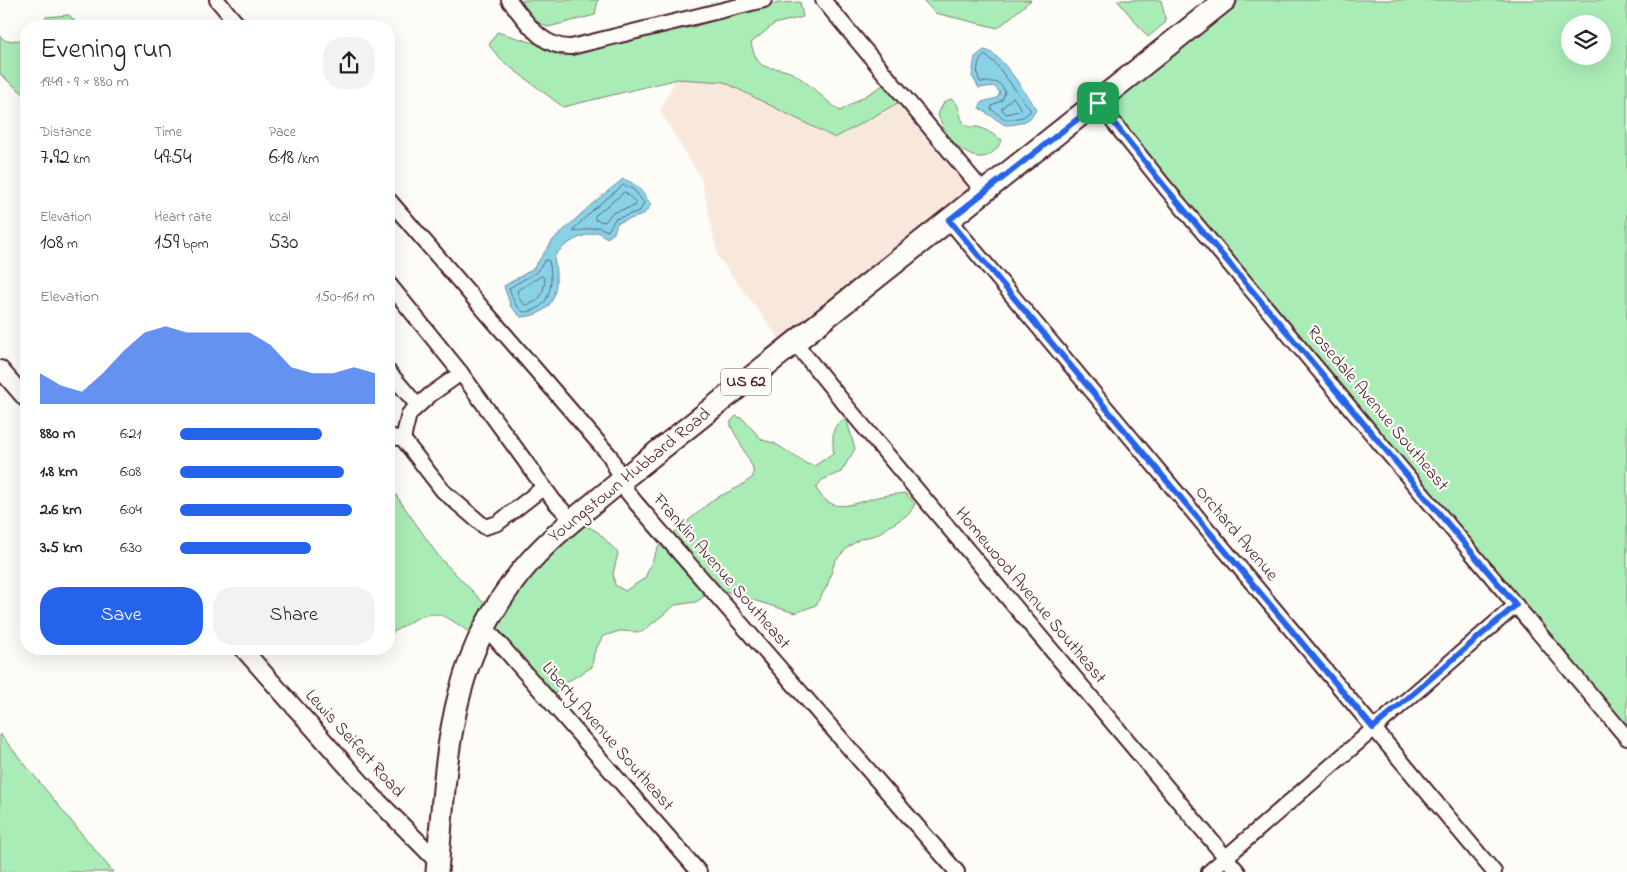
<!DOCTYPE html>
<html lang="en">
<head>
<meta charset="utf-8">
<style>
	:root { --surface:#fff; --page:#f2f2f2; --text:#202124; --muted:#757577; --accent:#2563eb }
	body { margin:0; font-family:"Indie Flower",sans-serif; background:var(--page); color:var(--text); height:100vh; display:flex; flex-direction:column; font-size:19px; white-space:nowrap }
	* { box-sizing:border-box; margin:0 }
	p { font-size:16px; color:var(--muted) }
	.icon { flex:none; width:28px; height:28px; fill:none; stroke:currentColor; stroke-width:2; stroke-linecap:round; stroke-linejoin:round }
	.map { position:relative; flex:1; overflow:hidden }
	.side { position:absolute; left:20px; top:20px; width:375px; height:635px; display:flex; flex-direction:column; background:var(--surface); border-radius:20px; box-shadow:0 5px 20px #0002 }
	.side>* { flex:none }
	.fabs { position:absolute; left:1561px; top:15px; display:grid; gap:10px }
	.fabs a { display:grid; place-items:center; width:50px; height:50px; border-radius:50%; background:var(--surface); box-shadow:0 5px 20px #0002; font-size:25px }
	.pin { position:absolute; display:grid; place-items:center; width:42px; height:42px; color:#fff; margin:-21px; border-radius:10px; box-shadow:0 2px 8px #0006 }
	.round { display:grid; place-items:center; flex:none; width:52px; height:52px; border-radius:20px; background:var(--page) }
	.headline { display:flex; align-items:center; justify-content:space-between; height:85px; padding:0 20px }
	h1 { font-size:28px; font-weight:600; line-height:38px }
	.stats { display:grid; grid-template-columns:repeat(3,1fr); gap:8px; height:85px; padding:5px 20px }
	.stats div { display:grid; align-content:center }
	.stats b { font-size:21px; font-weight:600 }
	.stats small { font-size:14px; font-weight:400 }
	.stats p { font-size:14px }
	.chart { height:140px; padding:10px 20px }
	.chart p { display:flex; justify-content:space-between }
	.chart svg { width:100%; height:90px; margin-top:5px; fill:var(--accent); opacity:.7 }
	.button { display:flex; gap:10px; margin-top:auto; padding:10px 20px }
	.button a { flex:1; height:58px; border-radius:20px; background:var(--accent); color:#fff; font-size:20px; font-weight:600; line-height:58px; text-align:center }
	.button a+a { background:var(--page); color:var(--text) }
	ul { padding:0 20px; list-style:none; font-size:16px }
	li { display:grid; grid-template-columns:80px 60px 1fr; align-items:center; height:38px }
	li i { height:12px; border-radius:6px; background:var(--accent) }
	.map>svg:first-child { display:block }
</style>
</head>
<body>
<div class="map">
<svg width="1627" height="872" viewBox="0 0 1627 872">
	<rect width="100%" height="100%" fill="#fdfcf7"/>
	<filter id="ink" filterUnits="userSpaceOnUse"><feTurbulence type="fractalNoise" baseFrequency=".02" numOctaves="2"/><feDisplacementMap in="SourceGraphic" scale="10" xChannelSelector="R" yChannelSelector="G"/><feConvolveMatrix kernelMatrix="1 2 1 2 8 2 1 2 1" color-interpolation-filters="sRGB"/></filter>
	<g filter="url(#ink)">
		<polygon fill="#f8e8dc" points="676,79 724,82 835,137 905,98 983,191 787,349 718,257 701,179 660,111"/>
		<g fill="#a9ecb6" stroke="#7a8670" fill-rule="evenodd">
			<polygon points="523,0 598,0 595,15 548,27 536,22 520,11"/>
			<polygon points="923,0 1031,0 998,28 935,13"/>
			<polygon points="1117,0 1161,0 1166,22 1148,37"/>
			<path d="M 1225,0 L 1627,0 L 1627,738 L 1098,103 ZM 1570,24 L 1602,24 L 1602,56 L 1570,56 Z"/>
			<path d="M 800,2 L 803,17 L 774,24 L 751,43 C 759,78 772,62 794,74 C 810,84 825,100 840,111 L 885,84 L 901,101 L 835,138 L 724,82 L 678,79 L 563,107 L 501,60 L 489,45 L 497,32 L 541,45 L 560,56 L 606,46 L 646,34 L 693,27 L 724,17 L 778,3 Z"/>
			<polygon points="69,15 79,26 37,26 46,17"/>
			<polygon points="0,36 6,41 23,40 26,37 26,96 0,74"/>
			<path d="M 951,99 C 963,105 957,118 966,125 C 970,128 972,127 977,127 C 985,128 995,136 1002,140 C 982,180 945,141 938,114 L 944,102 Z"/>
			<path d="M 736,416 L 743,419 L 762,440 L 774,443 L 807,464 L 814,466 L 833,454 C 834,440 829,427 843,420 L 847,421 L 855,449 L 841,472 L 822,480 L 816,488 C 831,516 853,504 877,497 C 886,495 896,494 905,493 L 915,504 L 909,514 L 876,535 L 860,539 L 848,547 L 835,561 L 827,586 L 816,605 L 795,613 L 724,591 L 712,591 L 696,602 L 675,605 L 642,632 L 620,631 L 603,636 L 594,653 L 592,667 L 565,683 L 549,700 L 486,628 L 480,640 C 436,609 436,604 389,635 L 389,485 L 439,557 L 483,602 L 495,610 L 501,599 L 583,524 L 598,532 L 618,553 L 613,574 L 615,585 L 625,591 L 645,578 L 658,547 L 671,535 L 714,499 L 739,487 L 753,477 L 753,468 L 731,426 L 731,421 Z"/>
			<polygon points="0,734 113,872 0,872"/>
		</g>
		<g fill="#88d2e8" stroke="#6f8a9c">
			<path d="M 984,50 C 1000,51 1027,96 1036,109 C 1033,122 1016,125 1005,125 L 979,108 L 982,102 L 997,98 L 1000,93 L 994,86 L 979,88 L 972,76 L 975,57 Z"/>
			<path d="M 623,179 C 637,183 643,193 651,205 L 643,215 L 617,223 L 614,233 L 607,238 L 598,232 C 580,236 565,242 554,257 C 559,287 558,315 521,317 L 511,307 L 504,286 L 533,269 L 553,240 L 592,204 Z"/>
		</g>
		<g fill="none" stroke-linecap="round" stroke-linejoin="round">
			<g stroke="#636777" stroke-width="1">
				<path d="M 985,55 L 995,63 L 1030,109 L 1030,112 L 1023,117 L 1006,120 L 991,109 L 992,106 L 1002,100 L 1005,92 C 1000,78 990,83 980,82 C 976,73 976,61 985,55 Z"/>
				<polygon points="1013,97 1022,110 1006,114 1002,109"/>
				<polygon points="624,185 634,190 644,203 640,211 615,219 608,231 598,227 574,232 574,229 595,208"/>
				<polygon points="625,192 636,203 635,206 612,213 605,222 595,220 595,216"/>
				<path d="M 546,260 L 549,261 C 554,282 551,312 523,312 L 515,304 L 509,288 L 535,273 Z"/>
				<path d="M 542,276 L 545,280 C 543,294 540,303 525,305 L 520,300 L 517,291 Z"/>
			</g>
			<defs>
				<g id="minor">
					<polyline points="217,0 239,26"/>
					<path d="M 509,0 C 526,21 541,48 571,47 L 764,0"/>
					<polyline points="823,0 983,191"/>
					<polyline points="1098,103 1165,187 1627,738"/>
					<polyline points="389,200 610,456 628,493 636,503 957,872"/>
					<polyline points="949,220 1494,872"/>
					<polyline points="389,284 461,373 554,501 573,521"/>
					<polyline points="795,343 848,408 1238,872"/>
					<polyline points="389,372 418,406"/>
					<polyline points="389,436 403,439 443,491 485,527 498,523 544,487"/>
					<polyline points="403,439 409,414 430,395 461,373"/>
					<polyline points="486,628 699,872"/>
					<polyline points="1209,872 1516,605"/>
				</g>
				<g id="tertiary">
					<polyline points="0,369 26,399"/>
					<polyline points="243,649 372,795 438,862"/>
				</g>
				<path id="primary" d="M 437,872 C 447,755 447,654 531,560 C 558,530 591,506 622,480 L 1225,0"/>
			</defs>
			<use href="#minor" stroke="#4a1f2b" stroke-width="18"/>
			<use href="#tertiary" stroke="#4a1f2b" stroke-width="20"/>
			<use href="#primary" stroke="#4a1f2b" stroke-width="25"/>
			<use href="#minor" stroke="#fdfcf7" stroke-width="14"/>
			<use href="#tertiary" stroke="#fdfcf7" stroke-width="16"/>
			<use href="#primary" stroke="#fdfcf7" stroke-width="21"/>
		</g>
	</g>
	<g fill="none" stroke-linecap="round" stroke-linejoin="round" filter="url(#ink)">
		<defs>
			<polygon id="route" points="1098,103 1165,187 1516,605 1373,728 949,220"/>
		</defs>
		<use href="#route" stroke="#fff" stroke-width="10"/>
		<use href="#route" stroke="#2563eb" stroke-width="6"/>
	</g>
	<g text-anchor="middle" dominant-baseline="central" stroke-width="4.5" stroke-linejoin="round" paint-order="stroke">
		<rect fill="#fdfcf7" stroke="#806168" stroke-width="1" x="721" y="368.5" width="50" height="27" rx="4"/>
		<g font-size="16" font-weight="bold" fill="#4a1f2b">
			<text x="746" y="382">US 62</text>
		</g>
		<g font-size="18" fill="#4a1f2b" stroke="#fdfcf7">
			<text transform="translate(1377 409) rotate(50)">Rosedale Avenue Southeast</text>
			<text transform="translate(630 476) rotate(-39)">Youngstown Hubbard Road</text>
			<text transform="translate(1236 534) rotate(50)">Orchard Avenue</text>
			<text transform="translate(721 572) rotate(49)">Franklin Avenue Southeast</text>
			<text transform="translate(1030 596) rotate(50)">Homewood Avenue Southeast</text>
			<text transform="translate(607 737) rotate(49)">Liberty Avenue Southeast</text>
			<text transform="translate(354 744) rotate(48)">Lewis Seifert Road</text>
		</g>
	</g>
</svg>
<div class="fabs">
<a><svg class="icon" aria-label="layers" viewBox="0 0 24 24"><path d="M12 4l9 5-9 5-9-5zM3 14l9 5 9-5"/></svg></a>
</div>
<div class="pin" style="left:1098px;top:103px;background:#1e9e55"><svg class="icon" aria-label="arrive" viewBox="0 0 24 24"><path d="M6 21V4h12l-3 4 3 4H6"/></svg></div>
<section class="side">
<div class="headline"><div><h1>Evening run</h1><p>19:49 · 9 × 880 m</p></div><a class="round"><svg class="icon" aria-label="share" viewBox="0 0 24 24"><path d="M12 15V3M7 8l5-5 5 5M5 13v7h14v-7"/></svg></a></div>
<div class="stats">
<div><p>Distance</p><b>7.92<small> km</small></b></div>
<div><p>Time</p><b>49:54</b></div>
<div><p>Pace</p><b>6:18<small> /km</small></b></div>
</div>
<div class="stats">
<div><p>Elevation</p><b>108<small> m</small></b></div>
<div><p>Heart rate</p><b>159<small> bpm</small></b></div>
<div><p>kcal</p><b>530</b></div>
</div>
<div class="chart"><p><span>Elevation</span>150–161 m</p>
<svg viewBox="0 0 160 44" preserveAspectRatio="none"><path d="M0 44V29L10 35L20 38L30 29L40 18L50 9L60 6L70 9L80 9L90 9L100 9L110 15L120 26L130 29L140 29L150 26L160 29V44z"/></svg>
</div>
<ul>
<li><b>880 m</b>6:21<i style="width:73%"></i></li>
<li><b>1.8 km</b>6:08<i style="width:84%"></i></li>
<li><b>2.6 km</b>6:04<i style="width:88%"></i></li>
<li><b>3.5 km</b>6:30<i style="width:67%"></i></li>
</ul>
<div class="button"><a>Save</a><a>Share</a></div>
</section>
</div>
</body>
</html>
